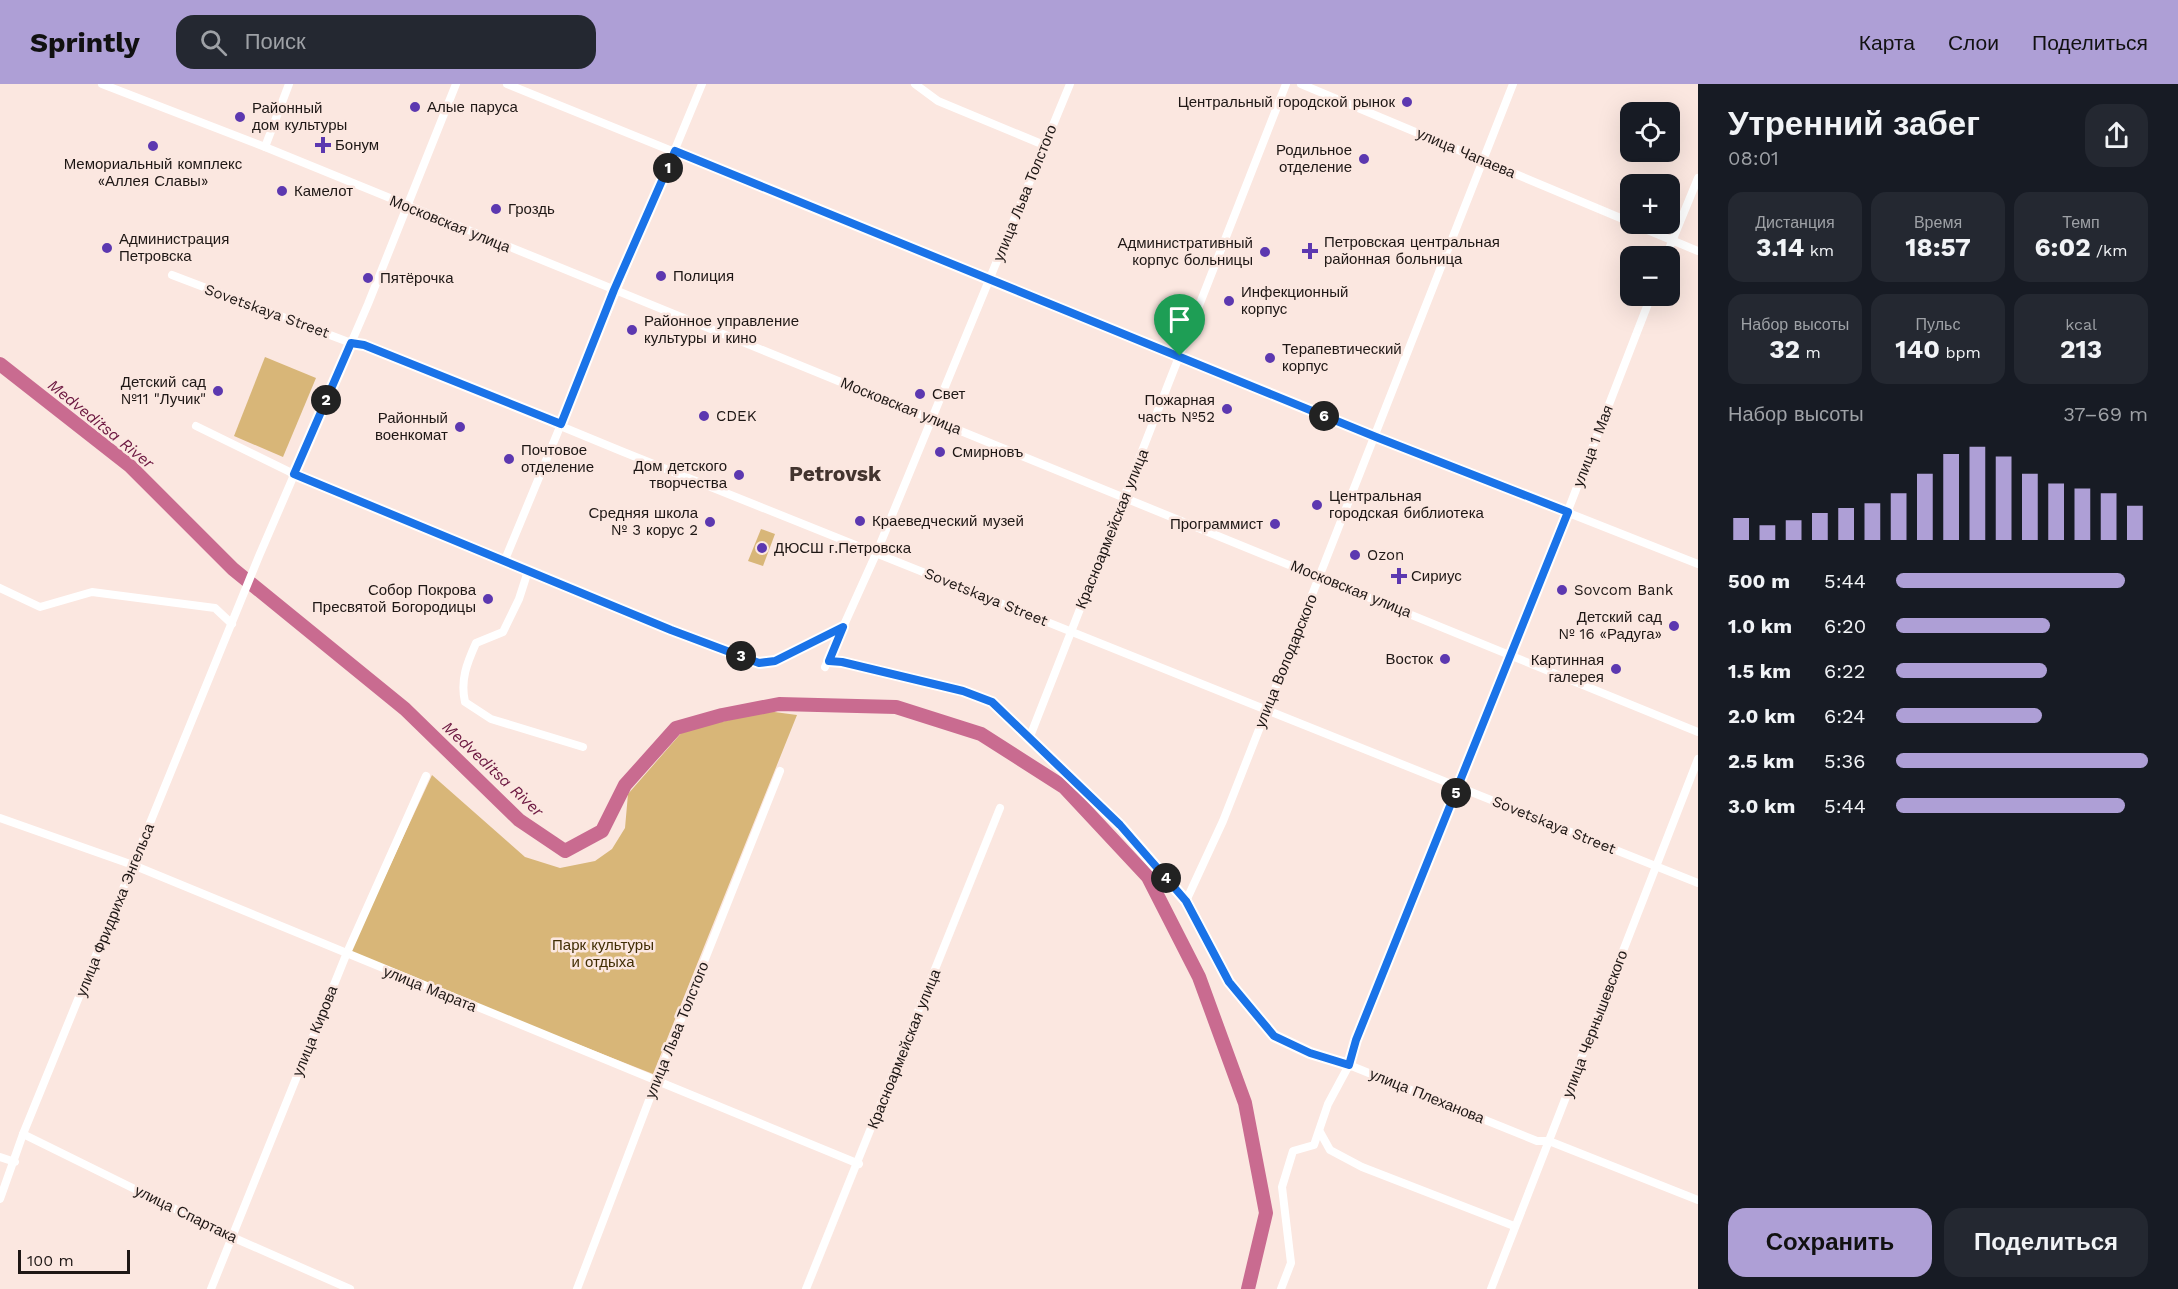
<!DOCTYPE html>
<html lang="ru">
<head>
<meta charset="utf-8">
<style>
	:root { --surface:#171b24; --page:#242831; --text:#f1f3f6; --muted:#9ea1a6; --accent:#ae9fd6 }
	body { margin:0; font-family:"Work Sans",sans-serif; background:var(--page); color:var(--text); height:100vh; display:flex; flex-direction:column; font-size:22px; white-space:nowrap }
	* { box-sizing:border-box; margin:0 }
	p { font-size:20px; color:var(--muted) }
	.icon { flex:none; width:33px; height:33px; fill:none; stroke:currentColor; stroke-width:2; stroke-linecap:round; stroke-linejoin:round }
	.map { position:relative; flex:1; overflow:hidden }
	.panel { display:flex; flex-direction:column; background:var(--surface); width:480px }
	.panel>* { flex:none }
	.buttons { position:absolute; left:1620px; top:18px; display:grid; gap:12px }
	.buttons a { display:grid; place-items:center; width:60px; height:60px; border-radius:12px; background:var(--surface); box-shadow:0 6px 24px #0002; font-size:30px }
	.scale { position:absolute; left:18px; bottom:15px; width:112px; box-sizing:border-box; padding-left:6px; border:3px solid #1e1715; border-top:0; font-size:16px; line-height:21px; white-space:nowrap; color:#1e1715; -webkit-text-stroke:4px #fbe7e0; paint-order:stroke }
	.pin { position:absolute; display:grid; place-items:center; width:51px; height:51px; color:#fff; margin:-62px -26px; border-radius:50% 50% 50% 0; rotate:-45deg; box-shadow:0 0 6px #0007 }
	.pin .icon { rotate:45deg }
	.km { position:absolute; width:30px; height:30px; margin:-15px; border-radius:50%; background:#222; color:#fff; font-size:16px; line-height:30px; text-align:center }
	.round { display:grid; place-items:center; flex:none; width:63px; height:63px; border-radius:18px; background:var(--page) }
	.headline { display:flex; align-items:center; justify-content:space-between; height:102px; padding:0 30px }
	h1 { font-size:33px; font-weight:700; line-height:45px }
	.figures { display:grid; grid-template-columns:repeat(3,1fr); gap:9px; height:102px; padding:6px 30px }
	.figures div { display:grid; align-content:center; border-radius:15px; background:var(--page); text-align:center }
	.figures b { font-size:26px; font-weight:700 }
	.figures small { font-size:16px; font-weight:400 }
	.figures p { font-size:16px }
	.chart { height:168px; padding:12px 30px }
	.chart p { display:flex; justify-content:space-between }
	.chart svg { width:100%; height:108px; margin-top:6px; stroke:var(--accent); stroke-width:6 }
	.button { display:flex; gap:12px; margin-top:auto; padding:12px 30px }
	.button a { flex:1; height:69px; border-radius:18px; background:var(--accent); color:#111; font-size:24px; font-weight:700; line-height:69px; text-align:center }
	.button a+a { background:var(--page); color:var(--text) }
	ul { padding:0 30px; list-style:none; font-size:20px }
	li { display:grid; grid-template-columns:96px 72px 1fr; align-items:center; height:45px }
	li i { height:15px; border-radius:8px; background:var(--accent) }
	header { display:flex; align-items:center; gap:36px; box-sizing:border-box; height:84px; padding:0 30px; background:var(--accent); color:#111 }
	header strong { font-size:28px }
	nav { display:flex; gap:33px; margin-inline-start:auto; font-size:21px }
	.search { width:420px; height:54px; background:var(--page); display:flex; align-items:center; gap:15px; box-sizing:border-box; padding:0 21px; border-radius:18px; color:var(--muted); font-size:22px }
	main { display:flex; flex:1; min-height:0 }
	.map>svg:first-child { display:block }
</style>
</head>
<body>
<header>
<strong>Sprintly</strong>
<div class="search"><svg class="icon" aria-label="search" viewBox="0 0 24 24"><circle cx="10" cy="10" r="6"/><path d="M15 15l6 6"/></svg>Поиск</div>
<nav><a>Карта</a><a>Слои</a><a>Поделиться</a></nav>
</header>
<main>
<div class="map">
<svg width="1698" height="1205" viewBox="0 0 1698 1205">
	<rect width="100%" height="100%" fill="#fbe7e0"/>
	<g fill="#d8b678">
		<polygon points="265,273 316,294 283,373 234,352"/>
		<polygon points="761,445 775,450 763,482 748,477"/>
		<polygon points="767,627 797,631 653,990 349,870 432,691 525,773 560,784 595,777 612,765 625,744 628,710 683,647"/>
	</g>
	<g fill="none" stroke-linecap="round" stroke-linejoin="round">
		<polyline stroke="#c96b90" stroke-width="14" points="0,280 130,382 233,485 405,625 519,736 565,767 602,747 625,701 676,644 722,631 779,620 896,623 981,650 1064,703 1148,793 1199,893 1245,1019 1266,1129 1248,1205"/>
		<g stroke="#fff" stroke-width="8">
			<polyline points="102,0 265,63 1698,648"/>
			<polyline points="507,0 1376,353 1698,480"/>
			<polyline points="915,0 938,17 1044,61"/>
			<polyline points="1301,0 1630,138"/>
			<polyline points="265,63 289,0"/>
			<polyline points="1633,140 1698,167"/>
			<polyline points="1666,172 1698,94"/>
			<polyline points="172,191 351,259 364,261 621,367 1698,799"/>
			<polyline points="196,342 294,390 671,546 759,579 775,577 843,543"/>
			<polyline points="504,478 702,0"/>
			<path d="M 528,487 L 519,515 L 503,548 L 476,559 C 467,579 460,596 465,618 L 491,635 L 583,663"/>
			<polyline points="0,504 40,523 92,508 215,524 232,540"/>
			<polyline points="829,577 842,578 963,607 992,618 1120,741 1186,817 1229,898 1273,952 1310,969 1349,981 1537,1057 1549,1057 1698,1116"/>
			<polyline points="825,583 876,470 1070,0"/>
			<polyline points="1029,655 1286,0"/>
			<polyline points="0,734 133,781 859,1080"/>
			<polyline points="1186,817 1223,737 1513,0"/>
			<polyline points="1320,1048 1330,1066 1362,1083 1514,1142"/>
			<polyline points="23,1050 232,1153 350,1205"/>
			<polyline points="0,1073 15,1078"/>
			<polyline points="0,1115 23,1050 259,472 368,220 456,0"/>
			<polyline points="211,1205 346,871 426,692"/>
			<polyline points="577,1205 656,998 780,687"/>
			<polyline points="806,1205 1000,724"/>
			<polyline points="1281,1205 1291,1179 1282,1103 1293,1067 1314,1061 1328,1020 1349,981 1356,956 1512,571 1651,212"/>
			<polyline points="1491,1205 1698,675"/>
		</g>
	</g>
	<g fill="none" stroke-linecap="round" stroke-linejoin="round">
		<defs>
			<polygon id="route" points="675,67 1376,353 1568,428 1356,956 1349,981 1310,969 1274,952 1229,898 1186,817 1120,741 992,618 963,607 842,578 829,577 843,543 775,577 759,579 671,546 294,390 351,259 364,261 561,340 614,206"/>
		</defs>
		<use href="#route" stroke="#fff" stroke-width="12"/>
		<use href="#route" stroke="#1a73e8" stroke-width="8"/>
	</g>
	<g fill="#5c38b0" stroke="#fbe7e0" stroke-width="2">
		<circle cx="1407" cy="18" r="6"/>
		<circle cx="415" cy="23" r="6"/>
		<circle cx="240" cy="33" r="6"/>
		<path d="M320 52h6v6h6v6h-6v6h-6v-6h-6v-6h6z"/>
		<circle cx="153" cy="62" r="6"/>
		<circle cx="1364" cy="75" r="6"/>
		<circle cx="282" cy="107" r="6"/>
		<circle cx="496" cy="125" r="6"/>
		<circle cx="107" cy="164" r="6"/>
		<path d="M1307 158h6v6h6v6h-6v6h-6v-6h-6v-6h6z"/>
		<circle cx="1265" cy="168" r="6"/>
		<circle cx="661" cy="192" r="6"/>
		<circle cx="368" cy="194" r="6"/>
		<circle cx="1229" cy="217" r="6"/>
		<circle cx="632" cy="246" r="6"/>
		<circle cx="1270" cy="274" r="6"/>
		<circle cx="218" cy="307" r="6"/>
		<circle cx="920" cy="310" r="6"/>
		<circle cx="1227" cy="325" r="6"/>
		<circle cx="704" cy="332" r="6"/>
		<circle cx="460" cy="343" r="6"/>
		<circle cx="940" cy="368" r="6"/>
		<circle cx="509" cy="375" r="6"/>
		<circle cx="739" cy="391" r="6"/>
		<circle cx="1317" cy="421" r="6"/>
		<circle cx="860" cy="437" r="6"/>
		<circle cx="710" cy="438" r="6"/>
		<circle cx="1275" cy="440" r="6"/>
		<circle cx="762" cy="464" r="6"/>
		<circle cx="1355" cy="471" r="6"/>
		<path d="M1396 483h6v6h6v6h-6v6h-6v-6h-6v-6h6z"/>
		<circle cx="1562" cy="506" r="6"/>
		<circle cx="488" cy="515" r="6"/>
		<circle cx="1674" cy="542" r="6"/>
		<circle cx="1445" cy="575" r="6"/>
		<circle cx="1616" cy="585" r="6"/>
	</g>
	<g text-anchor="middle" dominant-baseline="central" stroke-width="5" stroke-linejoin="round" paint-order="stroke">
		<g font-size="15" fill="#1e1715" stroke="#fbe7e0" text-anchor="start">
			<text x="1395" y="18" text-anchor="end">Центральный городской рынок</text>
			<text x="427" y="23">Алые паруса</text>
			<text x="252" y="24">Районный<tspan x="252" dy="17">дом культуры</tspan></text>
			<text x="335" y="61">Бонум</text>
			<text x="1352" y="66" text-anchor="end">Родильное<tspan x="1352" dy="17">отделение</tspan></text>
			<text x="153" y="80" text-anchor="middle">Мемориальный комплекс<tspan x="153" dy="17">«Аллея Славы»</tspan></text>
			<text x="294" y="107">Камелот</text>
			<text x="508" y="125">Гроздь</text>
			<text x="119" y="155">Администрация<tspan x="119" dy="17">Петровска</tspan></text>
			<text x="1324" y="158">Петровская центральная<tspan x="1324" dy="17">районная больница</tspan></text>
			<text x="1253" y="159" text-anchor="end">Административный<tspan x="1253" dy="17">корпус больницы</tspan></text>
			<text x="673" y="192">Полиция</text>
			<text x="380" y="194">Пятёрочка</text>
			<text x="1241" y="208">Инфекционный<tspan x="1241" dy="17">корпус</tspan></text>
			<text x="644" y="237">Районное управление<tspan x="644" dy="17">культуры и кино</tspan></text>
			<text x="1282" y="265">Терапевтический<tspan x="1282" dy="17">корпус</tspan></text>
			<text x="206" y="298" text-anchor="end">Детский сад<tspan x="206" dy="17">№11 "Лучик"</tspan></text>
			<text x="932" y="310">Свет</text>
			<text x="1215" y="316" text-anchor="end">Пожарная<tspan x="1215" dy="17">часть №52</tspan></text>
			<text x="716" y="332">CDEK</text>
			<text x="448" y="334" text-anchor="end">Районный<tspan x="448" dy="17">военкомат</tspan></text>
			<text x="521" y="366">Почтовое<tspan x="521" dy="17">отделение</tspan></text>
			<text x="952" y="368">Смирновъ</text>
			<text x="727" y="382" text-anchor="end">Дом детского<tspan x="727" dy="17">творчества</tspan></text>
			<text x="1329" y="412">Центральная<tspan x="1329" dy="17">городская библиотека</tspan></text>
			<text x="698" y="429" text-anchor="end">Средняя школа<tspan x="698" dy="17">№ 3 корус 2</tspan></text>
			<text x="872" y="437">Краеведческий музей</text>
			<text x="1263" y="440" text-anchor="end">Программист</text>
			<text x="774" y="464">ДЮСШ г.Петровска</text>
			<text x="1367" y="471">Ozon</text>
			<text x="1411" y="492">Сириус</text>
			<text x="476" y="506" text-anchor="end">Собор Покрова<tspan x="476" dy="17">Пресвятой Богородицы</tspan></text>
			<text x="1574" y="506">Sovcom Bank</text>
			<text x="1662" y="533" text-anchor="end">Детский сад<tspan x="1662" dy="17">№ 16 «Радуга»</tspan></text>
			<text x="1433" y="575" text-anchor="end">Восток</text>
			<text x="1604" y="576" text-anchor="end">Картинная<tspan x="1604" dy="17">галерея</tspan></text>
		</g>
		<g font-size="15" fill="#1e1715" stroke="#fbe7e0">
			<text transform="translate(1466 69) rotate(23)">улица Чапаева</text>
			<text transform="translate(1025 109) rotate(-68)">улица Льва Толстого</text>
			<text transform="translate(450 140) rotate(22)">Московская улица</text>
			<text transform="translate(267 227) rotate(20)">Sovetskaya Street</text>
			<text transform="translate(901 322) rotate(22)">Московская улица</text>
			<text transform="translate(1593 362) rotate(-69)">улица 1 Мая</text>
			<text transform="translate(1112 445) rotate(-68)">Красноармейская улица</text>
			<text transform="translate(1351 505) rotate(22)">Московская улица</text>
			<text transform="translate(986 513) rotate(22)">Sovetskaya Street</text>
			<text transform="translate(1286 577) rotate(-68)">улица Володарского</text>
			<text transform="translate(1554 741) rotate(22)">Sovetskaya Street</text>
			<text transform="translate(115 826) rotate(-68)">улица Фридриха Энгельса</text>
			<text transform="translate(430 905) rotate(22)">улица Марата</text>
			<text transform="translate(1595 940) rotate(-69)">улица Чернышевского</text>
			<text transform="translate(677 946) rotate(-68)">улица Льва Толстого</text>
			<text transform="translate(315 947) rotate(-68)">улица Кирова</text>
			<text transform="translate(904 965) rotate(-68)">Красноармейская улица</text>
			<text transform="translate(1427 1012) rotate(22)">улица Плеханова</text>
			<text transform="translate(186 1130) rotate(26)">улица Спартака</text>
		</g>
		<g font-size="15" fill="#412e04" stroke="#fbe7e0">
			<text x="603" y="861">Парк культуры<tspan x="603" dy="17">и отдыха</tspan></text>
		</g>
		<g font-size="16" font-style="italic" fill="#6c1740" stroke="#fbe7e0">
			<text transform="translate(101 340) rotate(39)">Medveditsa River</text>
			<text transform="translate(493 685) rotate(43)">Medveditsa River</text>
		</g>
		<g font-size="21" font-weight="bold" fill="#43342f" stroke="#fbe7e0">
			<text x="835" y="389">Petrovsk</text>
		</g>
	</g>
</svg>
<div class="buttons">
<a><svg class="icon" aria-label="locate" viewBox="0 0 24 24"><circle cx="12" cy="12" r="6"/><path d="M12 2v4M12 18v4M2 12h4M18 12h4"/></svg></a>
<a>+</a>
<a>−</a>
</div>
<div class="scale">100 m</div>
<div class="pin" style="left:1180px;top:272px;background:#1e9e55"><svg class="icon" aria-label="arrive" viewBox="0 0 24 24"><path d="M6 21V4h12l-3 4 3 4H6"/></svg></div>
<b class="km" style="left:668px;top:84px">1</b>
<b class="km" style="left:326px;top:316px">2</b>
<b class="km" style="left:741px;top:572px">3</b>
<b class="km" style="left:1166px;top:794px">4</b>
<b class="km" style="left:1456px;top:709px">5</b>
<b class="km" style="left:1324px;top:332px">6</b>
</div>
<section class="panel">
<div class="headline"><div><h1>Утренний забег</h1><p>08:01</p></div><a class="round"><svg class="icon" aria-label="share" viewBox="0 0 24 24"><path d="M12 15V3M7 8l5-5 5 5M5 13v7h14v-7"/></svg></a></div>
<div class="figures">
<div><p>Дистанция</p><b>3.14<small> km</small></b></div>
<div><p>Время</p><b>18:57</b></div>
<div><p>Темп</p><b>6:02<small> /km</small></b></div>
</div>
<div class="figures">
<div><p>Набор высоты</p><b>32<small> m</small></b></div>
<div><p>Пульс</p><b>140<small> bpm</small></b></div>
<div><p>kcal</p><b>213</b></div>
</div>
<div class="chart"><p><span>Набор высоты</span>37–69 m</p>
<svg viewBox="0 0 160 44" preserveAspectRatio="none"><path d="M5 44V35M15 44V38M25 44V36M35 44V33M45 44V31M55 44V29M65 44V25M75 44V17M85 44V9M95 44V6M105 44V10M115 44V17M125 44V21M135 44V23M145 44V25M155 44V30"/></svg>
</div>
<ul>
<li><b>500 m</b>5:44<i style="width:91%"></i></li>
<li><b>1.0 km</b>6:20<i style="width:61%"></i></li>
<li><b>1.5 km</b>6:22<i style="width:60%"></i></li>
<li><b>2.0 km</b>6:24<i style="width:58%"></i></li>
<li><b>2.5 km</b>5:36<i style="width:100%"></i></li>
<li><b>3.0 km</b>5:44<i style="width:91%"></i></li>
</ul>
<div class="button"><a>Сохранить</a><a>Поделиться</a></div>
</section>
</main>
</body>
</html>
